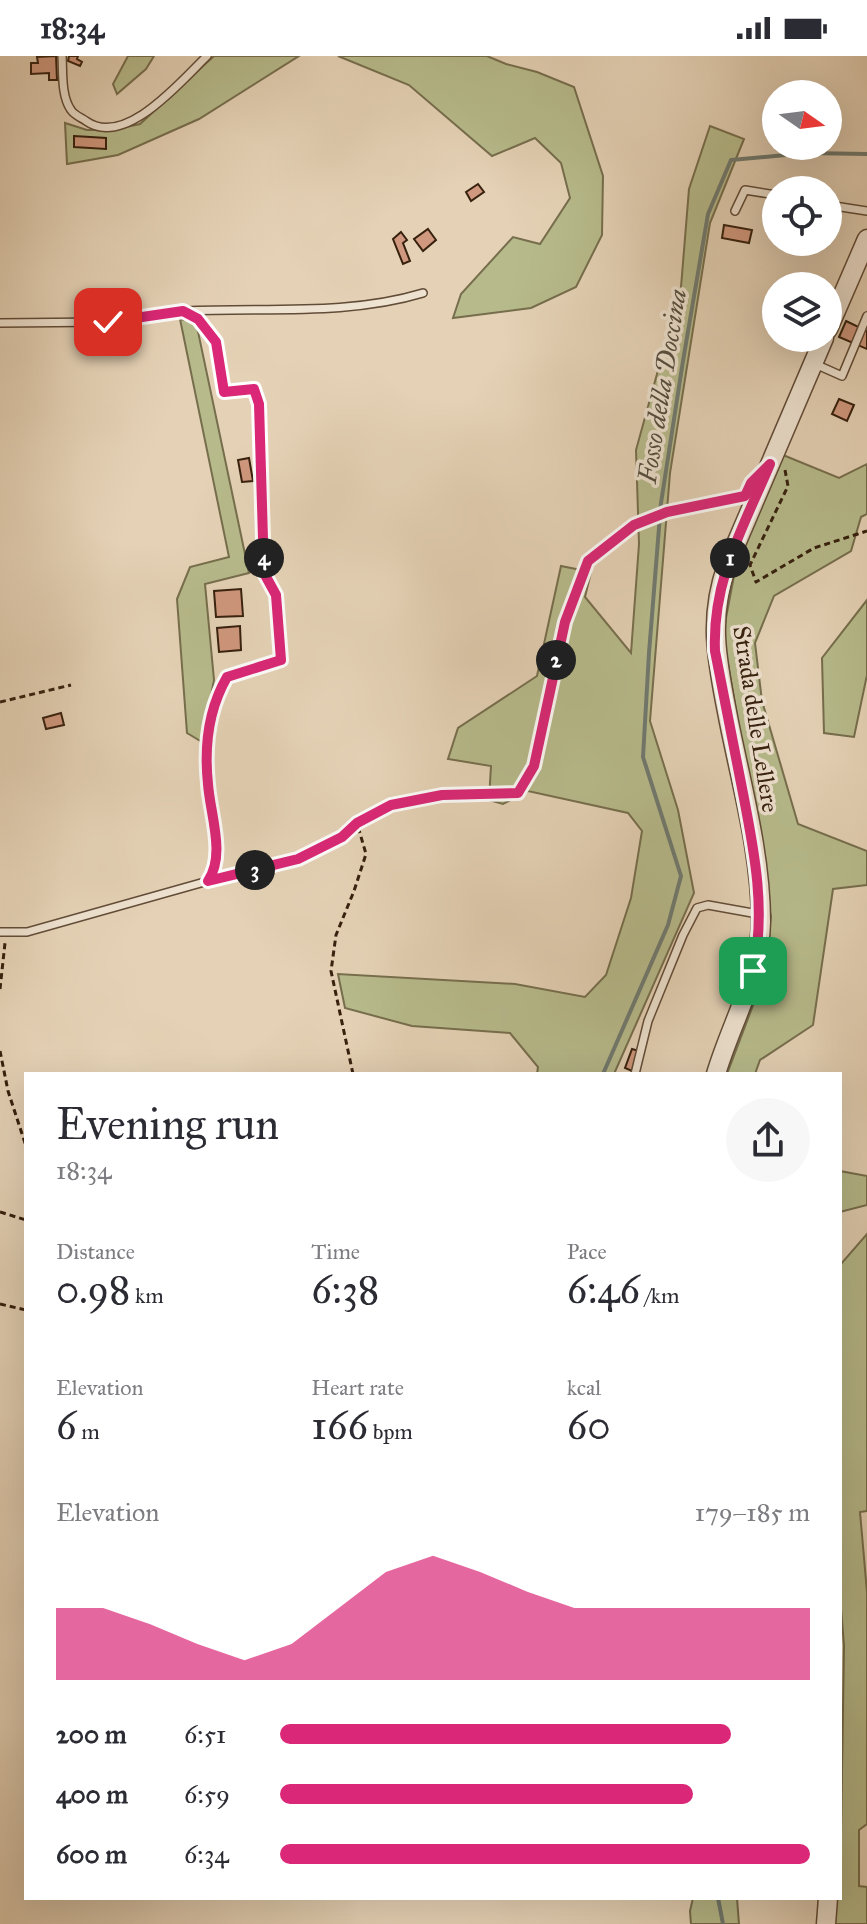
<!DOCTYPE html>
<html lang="en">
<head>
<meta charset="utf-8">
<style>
	:root { --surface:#fff; --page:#f7f7f7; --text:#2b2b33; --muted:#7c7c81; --accent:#db2777 }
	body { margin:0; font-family:"IM FELL Great Primer",serif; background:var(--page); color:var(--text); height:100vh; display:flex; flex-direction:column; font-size:30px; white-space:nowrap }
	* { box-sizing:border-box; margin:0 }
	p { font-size:26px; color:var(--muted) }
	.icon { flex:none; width:44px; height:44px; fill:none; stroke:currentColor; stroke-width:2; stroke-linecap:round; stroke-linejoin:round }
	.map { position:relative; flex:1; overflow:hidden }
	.panel { position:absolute; left:24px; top:1016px; width:818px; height:828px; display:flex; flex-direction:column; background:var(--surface); border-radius:0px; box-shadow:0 8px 32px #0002 }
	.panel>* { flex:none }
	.needle { width:52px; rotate:104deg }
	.fabs { position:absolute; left:762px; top:24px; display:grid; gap:16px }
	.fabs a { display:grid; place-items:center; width:80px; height:80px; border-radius:50%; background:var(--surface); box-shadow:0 8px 32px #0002; font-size:40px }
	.pin { position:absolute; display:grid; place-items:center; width:68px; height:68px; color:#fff; margin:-34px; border-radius:16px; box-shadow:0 4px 12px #0006 }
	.km { position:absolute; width:40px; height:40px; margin:-20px; border-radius:50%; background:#222; color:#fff; font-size:22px; line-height:40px; text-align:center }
	.round { display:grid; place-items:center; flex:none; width:84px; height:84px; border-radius:42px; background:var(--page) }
	.summary { display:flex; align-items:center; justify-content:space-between; height:136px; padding:0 32px }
	h1 { font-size:44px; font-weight:600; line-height:60px }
	.metrics { display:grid; grid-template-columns:repeat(3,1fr); gap:12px; height:136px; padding:8px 32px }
	.metrics div { display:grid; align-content:center }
	.metrics b { font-size:40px; font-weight:600 }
	.metrics small { font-size:22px; font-weight:400 }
	.metrics p { font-size:22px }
	.chart { height:224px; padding:16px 32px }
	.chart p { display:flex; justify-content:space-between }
	.chart svg { width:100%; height:144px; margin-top:8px; fill:var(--accent); opacity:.7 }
	ul { padding:0 32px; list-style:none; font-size:26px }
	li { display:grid; grid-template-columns:128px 96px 1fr; align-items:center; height:60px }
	li i { height:20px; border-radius:10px; background:var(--accent) }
	.status { display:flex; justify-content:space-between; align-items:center; height:56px; padding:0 40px; background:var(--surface); direction:ltr }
	.status svg { height:22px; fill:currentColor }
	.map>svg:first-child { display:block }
</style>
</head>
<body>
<div class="status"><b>18:34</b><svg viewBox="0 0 49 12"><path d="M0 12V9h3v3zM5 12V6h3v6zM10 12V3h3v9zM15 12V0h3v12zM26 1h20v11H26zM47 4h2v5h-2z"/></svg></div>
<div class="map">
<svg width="867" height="1868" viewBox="0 0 867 1868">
	<rect width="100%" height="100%" fill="#e5d2b6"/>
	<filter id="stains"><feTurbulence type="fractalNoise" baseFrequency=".0025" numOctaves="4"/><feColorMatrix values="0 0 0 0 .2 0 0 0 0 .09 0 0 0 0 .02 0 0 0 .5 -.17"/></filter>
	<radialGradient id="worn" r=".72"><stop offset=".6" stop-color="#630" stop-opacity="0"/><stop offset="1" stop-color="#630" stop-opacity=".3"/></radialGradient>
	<g fill="#b7bb8c" stroke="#766e4d" stroke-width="2">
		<polygon points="128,0 154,0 146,13 117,38 113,28"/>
		<polygon points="214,0 299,0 199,63 118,99 67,108 65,67 87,74 111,74 140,68"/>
		<polygon points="338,0 487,0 506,8 537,16 574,31 603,120 602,179 576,231 531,252 453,262 461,238 513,181 540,188 570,142 561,107 535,82 492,100 409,29"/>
		<polygon points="710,70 744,83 710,167 670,417 650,665 678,754 694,837 614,1018 537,1018 538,1011 510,977 412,970 345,952 338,918 515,928 585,941 606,919 631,842 642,775 628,757 528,735 503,748 489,744 491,710 448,703 458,672 537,620 561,510 591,516 585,541 631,597 639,488 636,394 681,231 689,133"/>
		<polygon points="180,263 196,266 249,517 205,528 214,624 202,686 187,677 177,543 190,511 229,501"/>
		<polygon points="783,399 839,422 867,408 867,458 861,461 851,495 774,540 755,587 762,645 798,768 867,795 867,829 833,833 813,969 760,1004 755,1018 727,1018 755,944 771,861 723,578 736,509"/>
		<polygon points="867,544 867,619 854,681 824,677 822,602"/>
		<polygon points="840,1115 867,1120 867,1149 840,1156"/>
		<polygon points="867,1178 867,1455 860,1456 867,1536 867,1768 859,1774 859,1830 867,1831 867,1868 834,1868 836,1842 840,1842 844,1590 840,1540 840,1209"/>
		<polygon points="693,1842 737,1842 739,1868 691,1868 690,1855"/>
	</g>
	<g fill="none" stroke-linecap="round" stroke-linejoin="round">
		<g stroke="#707a70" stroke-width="4">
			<polyline points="603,1018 668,869 681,820 643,701 649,597 661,447 683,305 708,158 731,104 807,97 867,98"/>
			<polyline points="718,1842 723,1868"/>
		</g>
	</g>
	<g fill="#d0987e" stroke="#36200e" stroke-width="2">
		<polygon points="56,0 57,24 49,24 49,17 31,18 31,7 38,7 37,1"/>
		<polygon points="69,0 78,0 77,3 82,6 80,10 68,5"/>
		<polygon points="74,80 106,82 106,93 74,91"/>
		<polygon points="478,128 484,136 471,145 466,136"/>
		<polygon points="724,169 752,174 749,187 722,182"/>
		<polygon points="428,173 436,184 423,195 414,183"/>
		<polygon points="401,176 407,184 403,187 410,205 403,208 393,183"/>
		<polygon points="846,265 867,275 867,293 839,281"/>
		<polygon points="839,343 854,349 847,365 832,358"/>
		<polygon points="249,402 253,425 242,426 238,404"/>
		<polygon points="241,533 243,560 216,561 214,535"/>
		<polygon points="240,570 241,594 219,596 217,572"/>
		<polygon points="61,657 64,669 46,673 43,662"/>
		<polygon points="632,993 639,995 632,1015 625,1012"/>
	</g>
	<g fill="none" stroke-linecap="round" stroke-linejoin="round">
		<defs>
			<g id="service">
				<path d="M 62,0 C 63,16 61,40 71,54 C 74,59 82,62 86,65 C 125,93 182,24 207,0"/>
				<polyline points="828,149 867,155"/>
				<polyline points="735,155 745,134 776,139"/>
				<path d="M 185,255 C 264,251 347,260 423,237"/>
				<path d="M 0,267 L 108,266 L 183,255 L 198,263 L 216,286 L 224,336 L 254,333 L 259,348 L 264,517 L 276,539 L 281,604 L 227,621 C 208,654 204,690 208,729 C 210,759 225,799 208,825 L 27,876 L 0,876"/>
				<polyline points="815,308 842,320 867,260"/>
				<polyline points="635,1018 648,965 683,879 697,852 708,849 758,858"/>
			</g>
			<g id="tertiary">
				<polyline points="828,273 867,183"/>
				<path d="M 716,1018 C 731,967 760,920 761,866 C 761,799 742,731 729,666 C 718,609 707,565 727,509 L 824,282"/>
				<polyline points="826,1868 828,1842"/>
			</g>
		</defs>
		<use href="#service" stroke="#624c38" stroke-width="10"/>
		<use href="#tertiary" stroke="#624c38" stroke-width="21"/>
		<g stroke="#36200e" stroke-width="3" stroke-dasharray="6 4" stroke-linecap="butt">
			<polyline points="785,414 788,430 750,509 756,526 814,492 867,475"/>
			<polyline points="0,646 71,629"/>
			<path d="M 219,822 C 261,812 306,806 342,781 C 358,770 371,758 388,750 C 420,736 483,738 518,737 L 534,710 L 565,566 L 588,505 L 634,469 L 667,456 L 739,442"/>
			<polyline points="0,933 5,887"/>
			<polyline points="0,995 8,1035 26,1090"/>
			<polyline points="353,1018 331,915 336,879 354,835 366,798 357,767"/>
			<polyline points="0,1156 26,1164"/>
			<polyline points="0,1248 26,1254"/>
		</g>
		<use href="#service" stroke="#eee2d0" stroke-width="7"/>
		<use href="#tertiary" stroke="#eee2d0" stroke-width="18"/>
	</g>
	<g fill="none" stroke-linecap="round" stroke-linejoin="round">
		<defs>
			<path id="route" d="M 108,266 L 183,255 L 198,263 L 216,286 L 224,336 L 254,333 L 259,348 L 264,517 L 276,539 L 281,604 L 227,621 C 208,654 204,690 208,728 C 210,758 226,799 208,825 L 298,803 L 342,781 L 357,767 L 391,749 L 442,739 L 518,737 L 534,710 L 565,566 L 588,505 L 634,469 L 667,456 L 745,440 L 751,427 L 770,408 C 743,472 712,524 715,595 C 724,639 732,683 741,727 C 753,789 767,852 753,915"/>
		</defs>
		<use href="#route" stroke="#fff" stroke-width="16"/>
		<use href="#route" stroke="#db2777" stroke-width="10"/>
	</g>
	<g text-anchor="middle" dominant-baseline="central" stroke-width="7" stroke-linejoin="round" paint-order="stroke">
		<g font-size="24" fill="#36200e" stroke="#eee2d0">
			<text transform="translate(756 663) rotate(81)">Strada delle Lellere</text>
		</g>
		<g font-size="26" font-style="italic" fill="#534d3f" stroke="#eee2d0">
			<text transform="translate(662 330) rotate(-81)">Fosso della Doccina</text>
		</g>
	</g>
	<rect width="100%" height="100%" filter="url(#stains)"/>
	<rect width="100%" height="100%" fill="url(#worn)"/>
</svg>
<div class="fabs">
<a><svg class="needle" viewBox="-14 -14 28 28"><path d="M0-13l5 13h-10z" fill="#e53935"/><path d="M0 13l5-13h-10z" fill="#7c7c81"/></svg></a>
<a><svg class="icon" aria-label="locate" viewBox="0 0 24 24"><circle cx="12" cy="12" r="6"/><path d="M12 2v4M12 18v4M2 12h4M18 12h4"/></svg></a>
<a><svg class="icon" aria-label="layers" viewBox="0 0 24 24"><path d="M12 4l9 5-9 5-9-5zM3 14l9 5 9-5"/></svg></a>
</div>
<div class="pin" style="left:753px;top:915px;background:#1e9e55"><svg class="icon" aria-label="arrive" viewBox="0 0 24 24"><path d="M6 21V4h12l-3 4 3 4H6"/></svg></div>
<div class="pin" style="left:108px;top:266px;background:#d93025"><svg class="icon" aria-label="check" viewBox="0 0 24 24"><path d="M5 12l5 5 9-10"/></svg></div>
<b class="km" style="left:730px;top:502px">1</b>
<b class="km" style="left:556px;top:604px">2</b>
<b class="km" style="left:255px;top:814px">3</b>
<b class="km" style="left:264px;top:502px">4</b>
<section class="panel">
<div class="summary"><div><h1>Evening run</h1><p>18:34</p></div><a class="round"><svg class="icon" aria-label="share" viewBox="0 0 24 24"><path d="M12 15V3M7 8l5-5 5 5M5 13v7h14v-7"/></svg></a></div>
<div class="metrics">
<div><p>Distance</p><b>0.98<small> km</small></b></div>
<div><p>Time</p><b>6:38</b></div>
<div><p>Pace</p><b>6:46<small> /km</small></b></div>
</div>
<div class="metrics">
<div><p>Elevation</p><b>6<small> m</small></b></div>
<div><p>Heart rate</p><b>166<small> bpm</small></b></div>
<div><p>kcal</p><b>60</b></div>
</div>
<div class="chart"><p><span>Elevation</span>179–185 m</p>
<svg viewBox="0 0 160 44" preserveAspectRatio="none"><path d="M0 44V22L10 22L20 27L30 33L40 38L50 33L60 22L70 11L80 6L90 11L100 17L110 22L120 22L130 22L140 22L150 22L160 22V44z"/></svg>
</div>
<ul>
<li><b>200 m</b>6:51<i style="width:85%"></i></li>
<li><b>400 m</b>6:59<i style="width:78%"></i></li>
<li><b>600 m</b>6:34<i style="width:100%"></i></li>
</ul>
</section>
</div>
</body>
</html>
